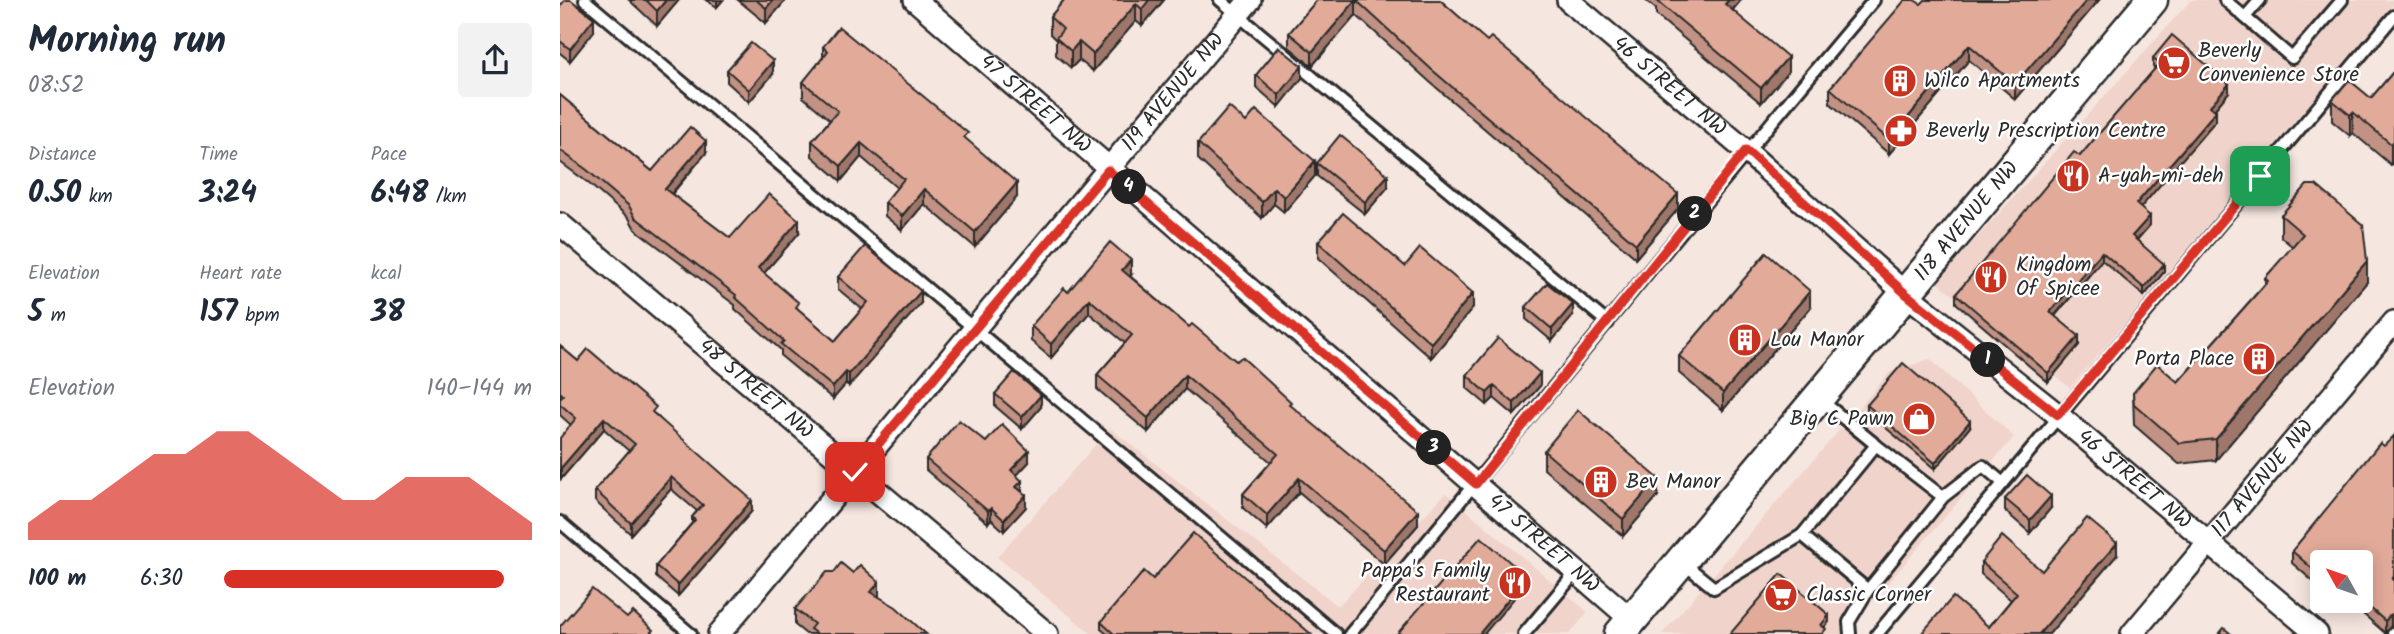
<!DOCTYPE html>
<html lang="en">
<head>
<meta charset="utf-8">
<style>
	:root { --surface:#fff; --page:#f2f2f3; --text:#1f2937; --muted:#747a83; --accent:#d93025 }
	body { margin:0; font-family:Kalam,sans-serif; background:var(--page); color:var(--text); height:100vh; display:flex; flex-direction:column; font-size:26px; white-space:nowrap }
	* { box-sizing:border-box; margin:0 }
	p { font-size:23px; color:var(--muted) }
	.icon { flex:none; width:38px; height:38px; fill:none; stroke:currentColor; stroke-width:2; stroke-linecap:round; stroke-linejoin:round }
	.map { position:relative; flex:1; overflow:hidden }
	.panel { display:flex; flex-direction:column; background:var(--surface); width:560px }
	.panel>* { flex:none }
	.needle { width:46px; rotate:310deg }
	.fabs { position:absolute; left:1750px; top:550px; display:grid; gap:14px }
	.fabs a { display:grid; place-items:center; width:63px; height:63px; border-radius:7px; background:var(--surface); box-shadow:0 4px 18px #0003; font-size:35px }
	.pin { position:absolute; display:grid; place-items:center; width:60px; height:60px; color:#fff; margin:-30px; border-radius:14px; box-shadow:0 4px 10px #0006 }
	.km { position:absolute; width:35px; height:35px; margin:-18px; border-radius:50%; background:#222; color:#fff; font-size:19px; line-height:35px; text-align:center }
	.round { display:grid; place-items:center; flex:none; width:74px; height:74px; border-radius:7px; background:var(--page) }
	.headline { display:flex; align-items:center; justify-content:space-between; height:119px; padding:0 28px }
	h1 { font-size:38px; font-weight:800; line-height:52px }
	.stats { display:grid; grid-template-columns:repeat(3,1fr); gap:10px; height:119px; padding:7px 28px }
	.stats div { display:grid; align-content:center }
	.stats b { font-size:30px; font-weight:800 }
	.stats small { font-size:19px; font-weight:400 }
	.stats p { font-size:19px }
	.chart { height:196px; padding:14px 28px }
	.chart p { display:flex; justify-content:space-between }
	.chart svg { width:100%; height:126px; margin-top:7px; fill:var(--accent); opacity:.7 }
	ul { padding:0 28px; list-style:none; font-size:23px }
	li { display:grid; grid-template-columns:112px 84px 1fr; align-items:center; height:52px }
	li i { height:18px; border-radius:9px; background:var(--accent) }
	main { display:flex; flex:1; min-height:0 }
	.map>svg:first-child { display:block }
</style>
</head>
<body>
<main>
<section class="panel">
<div class="headline"><div><h1>Morning run</h1><p>08:52</p></div><a class="round"><svg class="icon" aria-label="share" viewBox="0 0 24 24"><path d="M12 15V3M7 8l5-5 5 5M5 13v7h14v-7"/></svg></a></div>
<div class="stats">
<div><p>Distance</p><b>0.50<small> km</small></b></div>
<div><p>Time</p><b>3:24</b></div>
<div><p>Pace</p><b>6:48<small> /km</small></b></div>
</div>
<div class="stats">
<div><p>Elevation</p><b>5<small> m</small></b></div>
<div><p>Heart rate</p><b>157<small> bpm</small></b></div>
<div><p>kcal</p><b>38</b></div>
</div>
<div class="chart"><p><span>Elevation</span>140–144 m</p>
<svg viewBox="0 0 160 44" preserveAspectRatio="none"><path d="M0 44V38L10 30L20 30L30 22L40 14L50 14L60 6L70 6L80 14L90 22L100 30L110 30L120 22L130 22L140 22L150 30L160 38V44z"/></svg>
</div>
<ul>
<li><b>100 m</b>6:30<i style="width:91%"></i></li>
</ul>
</section>
<div class="map">
<svg width="1834" height="634" viewBox="0 0 1834 634">
	<rect width="100%" height="100%" fill="#f6e6e0"/>
	<filter id="ink" filterUnits="userSpaceOnUse"><feTurbulence type="fractalNoise" baseFrequency=".0143" numOctaves="2"/><feDisplacementMap in="SourceGraphic" scale="14" xChannelSelector="R" yChannelSelector="G"/><feConvolveMatrix kernelMatrix="1 2 1 2 8 2 1 2 1" color-interpolation-filters="sRGB"/></filter>
	<g filter="url(#ink)">
		<g fill="#f0d4cb">
			<polygon points="1631,0 1834,0 1834,4 1510,388 1377,282"/>
			<polygon points="1370,359 1454,437 1284,634 1102,634 1330,372"/>
			<polygon points="550,428 778,606 886,493 1028,612 1010,634 532,634 437,557"/>
		</g>
		<g fill="none" stroke-linecap="round" stroke-linejoin="round">
			<defs>
				<g id="service">
					<polyline points="25,0 776,634"/>
					<polyline points="660,0 1048,323"/>
					<polyline points="1665,0 1732,58 1782,0"/>
					<polyline points="1685,17 1700,0"/>
					<polyline points="1261,400 1316,445"/>
					<polyline points="1383,497 1316,445 1242,535 1308,590 1383,497 1423,466 1443,483"/>
					<polyline points="0,522 131,634"/>
					<polyline points="1122,562 1154,588 1242,535"/>
					<path d="M 790,634 C 966,424 1137,209 1314,0"/>
					<polyline points="964,634 1017,571"/>
					<polyline points="1290,634 1289,622 1308,590"/>
					<polyline points="1317,634 1834,16"/>
					<polyline points="1833,634 1834,633"/>
				</g>
				<g id="minor">
					<path id="s1" d="M 355,0 L 1072,620"/>
					<path id="s2" d="M 1008,0 L 1186,151 L 1346,294 L 1498,415 L 1757,634"/>
					<path id="s3" d="M 0,224 L 487,634"/>
					<path id="s4" d="M 159,634 L 690,0"/>
					<path id="s5" d="M 1572,634 L 1834,322"/>
				</g>
				<g id="secondary">
					<path id="s6" d="M 1060,634 L 1592,0"/>
				</g>
			</defs>
			<use href="#service" stroke="#2b2b2b" stroke-width="16"/>
			<use href="#minor" stroke="#2b2b2b" stroke-width="26"/>
			<use href="#secondary" stroke="#2b2b2b" stroke-width="35"/>
			<use href="#service" stroke="#fff" stroke-width="10"/>
			<use href="#minor" stroke="#fff" stroke-width="21"/>
			<use href="#secondary" stroke="#fff" stroke-width="30"/>
		</g>
		<g fill="#c29284" stroke="#2b2b2b" stroke-width="2">
			<polygon points="69,0 119,0 97,26"/>
			<polygon points="146,0 163,0 157,7"/>
			<polygon points="178,0 226,0 206,23"/>
			<polygon points="504,0 604,0 582,26 576,21 533,71 519,60 511,68 496,55 496,40 490,34 490,17"/>
			<polygon points="757,0 880,0 1118,209 1076,258 871,83 796,15 752,66 729,47 729,33"/>
			<polygon points="1085,0 1181,0 1173,10 1228,72 1201,103 1096,15 1096,9"/>
			<polygon points="1539,0 1455,99 1409,60 1329,154 1270,103 1270,88 1361,4"/>
			<polygon points="0,6 34,31 10,61 0,53"/>
			<polygon points="263,47 408,141 457,197 415,247 364,204 342,230 325,216 325,202 337,188 301,157 281,181 252,156 252,141 270,120 243,97 243,82 263,58"/>
			<polygon points="1593,58 1669,92 1654,110 1656,120 1580,208 1590,225 1577,240 1604,272 1584,296 1542,260 1495,316 1519,345 1488,382 1396,303 1396,294 1520,156 1595,69 1593,67"/>
			<polygon points="167,70 213,74 189,102 167,82"/>
			<polygon points="1834,71 1834,162 1831,165 1793,133 1790,136 1772,121 1772,100 1811,98"/>
			<polygon points="696,75 742,78 719,107 696,87"/>
			<polygon points="0,95 92,171 146,153 112,194 170,238 239,233 204,273 239,310 275,341 302,309 278,289 278,277 361,303 289,386 286,384 273,399 221,356 221,350 175,309 175,305 75,229 69,218 27,182 0,162"/>
			<polygon points="686,122 755,176 724,212 714,204 702,218 638,159 638,143"/>
			<polygon points="757,163 828,187 805,214 757,176"/>
			<polygon points="1721,215 1807,282 1656,460 1619,464 1574,425 1573,393 1618,382 1705,284 1705,278 1733,247 1721,237"/>
			<polygon points="758,242 845,266 913,308 871,358 758,258"/>
			<polygon points="571,275 570,276 629,327 676,361 731,406 858,525 824,564 739,492 707,529 683,508 683,494 711,462 625,389 588,432 537,389 537,375 565,343 529,313 491,358 471,341 471,326 508,292"/>
			<polygon points="966,307 1013,316 992,341 966,319"/>
			<polygon points="1250,308 1163,410 1119,373 1119,356"/>
			<polygon points="0,346 18,361 96,415 192,511 118,596 96,577 96,566 132,523 132,517 137,511 111,489 71,534 54,519 35,501 35,490 69,451 44,429 1,479 0,478 0,438 11,425 0,415"/>
			<polygon points="907,375 980,386 954,415 934,398 927,405 907,388"/>
			<polygon points="435,394 481,407 462,429 435,406"/>
			<polygon points="1307,405 1410,427 1375,469 1307,412"/>
			<polygon points="1834,436 1834,626 1831,626 1825,633 1787,600 1801,600 1762,562 1762,589 1732,563 1732,551"/>
			<polygon points="426,442 469,462 457,475 466,507 444,531 431,519 428,523 366,470 366,459"/>
			<polygon points="984,451 1098,496 1063,536 984,469"/>
			<polygon points="1445,499 1491,508 1470,533 1445,511"/>
			<polygon points="1557,555 1489,634 1361,634 1429,627 1451,600 1421,574 1421,562 1482,571"/>
			<polygon points="593,579 751,634 547,634 541,629 541,622"/>
			<polygon points="319,598 366,634 246,634 235,625 235,609"/>
		</g>
		<g fill="#9e776b" stroke="#2b2b2b" stroke-width="2">
			<polygon points="106,0 119,0 97,26 97,11"/>
			<polygon points="157,0 163,0 157,7"/>
			<polygon points="213,0 226,0 206,23 206,8"/>
			<polygon points="589,0 604,0 582,26 582,9"/>
			<polygon points="796,0 796,15 752,66 752,52"/>
			<polygon points="1169,0 1181,0 1165,18 1165,4"/>
			<polygon points="1527,0 1539,0 1455,99 1455,84"/>
			<polygon points="576,4 576,21 533,71 533,54"/>
			<polygon points="34,18 34,31 10,61 10,49"/>
			<polygon points="519,42 519,60 511,68 511,51"/>
			<polygon points="1409,45 1409,60 1329,154 1329,140"/>
			<polygon points="1228,57 1228,72 1201,103 1201,88"/>
			<polygon points="213,61 213,74 189,102 189,90"/>
			<polygon points="742,66 742,78 719,107 719,95"/>
			<polygon points="1669,84 1669,92 1650,115 1650,106"/>
			<polygon points="1656,111 1656,120 1576,213 1576,204"/>
			<polygon points="1793,112 1793,133 1790,136 1790,115"/>
			<polygon points="146,141 146,153 105,201 105,189"/>
			<polygon points="1834,141 1834,162 1831,165 1831,144"/>
			<polygon points="301,143 301,157 281,181 281,166"/>
			<polygon points="755,161 755,176 724,212 724,197"/>
			<polygon points="828,175 828,187 805,214 805,202"/>
			<polygon points="457,183 457,197 415,247 415,232"/>
			<polygon points="714,188 714,204 702,218 702,202"/>
			<polygon points="364,189 364,204 342,230 342,216"/>
			<polygon points="1118,194 1118,209 1076,258 1076,244"/>
			<polygon points="1590,216 1590,225 1572,245 1572,236"/>
			<polygon points="239,220 239,233 198,280 198,268"/>
			<polygon points="1542,252 1542,260 1490,321 1490,312"/>
			<polygon points="571,260 571,275 562,284 562,270"/>
			<polygon points="1807,261 1807,282 1656,460 1656,439"/>
			<polygon points="1604,264 1604,272 1584,296 1584,288"/>
			<polygon points="361,291 361,303 289,386 289,374"/>
			<polygon points="1250,291 1250,308 1163,410 1163,393"/>
			<polygon points="913,293 913,308 871,358 871,343"/>
			<polygon points="529,299 529,313 491,358 491,344"/>
			<polygon points="1013,304 1013,316 992,341 992,329"/>
			<polygon points="1519,336 1519,345 1488,382 1488,373"/>
			<polygon points="286,372 286,384 273,399 273,387"/>
			<polygon points="980,373 980,386 954,415 954,403"/>
			<polygon points="625,375 625,389 588,432 588,418"/>
			<polygon points="934,386 934,398 927,405 927,393"/>
			<polygon points="481,395 481,407 462,429 462,417"/>
			<polygon points="44,418 44,429 1,479 1,468"/>
			<polygon points="1410,421 1410,427 1375,469 1375,463"/>
			<polygon points="469,451 469,462 451,481 451,470"/>
			<polygon points="111,477 111,489 71,534 71,523"/>
			<polygon points="739,478 739,492 707,529 707,515"/>
			<polygon points="1098,478 1098,496 1063,536 1063,519"/>
			<polygon points="462,481 462,492 456,487"/>
			<polygon points="466,495 466,507 444,531 444,520"/>
			<polygon points="1491,496 1491,508 1470,533 1470,520"/>
			<polygon points="192,500 192,511 118,596 118,585"/>
			<polygon points="431,508 431,519 428,523 428,511"/>
			<polygon points="858,511 858,525 824,564 824,550"/>
			<polygon points="1557,543 1557,555 1489,634 1479,634"/>
			<polygon points="967,577 967,583 924,634 919,634"/>
			<polygon points="319,582 319,599 311,592"/>
			<polygon points="1831,614 1831,626 1825,633 1825,621"/>
			<polygon points="1269,615 1269,622 1261,631 1261,625"/>
		</g>
		<g fill="#e2aa99" stroke="#2b2b2b" stroke-width="2">
			<polygon points="5,0 11,0 34,18 10,49 0,41 0,6"/>
			<polygon points="86,0 106,0 97,11"/>
			<polygon points="196,0 213,0 206,8"/>
			<polygon points="504,0 589,0 582,9 576,4 533,54 519,42 511,51 496,38 503,29 490,17"/>
			<polygon points="757,0 880,0 927,41 931,37 1118,194 1076,244 871,69 796,0 752,52 729,33"/>
			<polygon points="1096,0 1169,0 1165,4 1228,57 1201,88"/>
			<polygon points="1345,0 1354,0 1361,4 1365,0 1527,0 1455,84 1409,45 1329,140 1270,88"/>
			<polygon points="279,27 408,133 404,137 457,183 415,232 364,189 342,216 325,202 344,179 301,143 281,166 252,141 278,111 243,82 268,51 263,47"/>
			<polygon points="1612,35 1669,84 1650,106 1656,111 1576,204 1590,216 1572,236 1604,264 1584,288 1542,252 1490,312 1519,336 1488,373 1396,294 1514,152 1520,156 1599,64 1593,58"/>
			<polygon points="191,43 213,61 189,90 167,70"/>
			<polygon points="719,47 742,66 719,95 696,75"/>
			<polygon points="1834,71 1834,141 1831,144 1793,112 1790,115 1772,100 1789,80 1811,98"/>
			<polygon points="0,95 92,171 130,127 146,141 105,189 170,238 209,194 239,220 198,268 239,303 236,307 275,341 308,302 278,277 305,246 361,291 289,374 286,372 273,387 221,344 224,341 175,297 176,295 75,217 69,206 27,170 0,150"/>
			<polygon points="669,107 686,122 696,110 755,161 724,197 714,188 702,202 638,143"/>
			<polygon points="780,135 828,175 805,202 757,163"/>
			<polygon points="1747,185 1756,185 1803,225 1807,261 1656,439 1619,443 1574,404 1573,393 1597,364 1618,382 1708,281 1705,278 1743,234 1721,215"/>
			<polygon points="783,213 845,266 860,248 913,293 871,343 758,242"/>
			<polygon points="550,242 571,260 562,270 629,327 632,324 676,361 682,357 731,402 729,404 858,511 824,550 739,478 707,515 683,494 718,454 625,375 588,418 537,375 572,335 529,299 491,344 471,326 504,288 508,292"/>
			<polygon points="1206,253 1250,291 1163,393 1119,356"/>
			<polygon points="987,283 1013,304 992,329 966,307"/>
			<polygon points="938,338 980,373 954,403 934,386 927,393 907,375"/>
			<polygon points="0,346 18,361 28,349 96,407 92,412 192,500 118,585 96,566 135,520 132,517 143,505 111,477 71,523 54,508 35,490 75,444 44,418 1,468 0,467 0,438 16,418 0,404 0,398 3,395 0,392"/>
			<polygon points="1343,363 1410,421 1375,463 1307,405"/>
			<polygon points="454,372 481,395 462,417 435,394"/>
			<polygon points="1018,410 1098,478 1063,519 984,451"/>
			<polygon points="399,420 426,442 442,424 469,451 451,470 462,481 456,487 466,495 444,520 431,508 428,511 366,459"/>
			<polygon points="1834,436 1834,577 1832,578 1834,580 1834,614 1831,614 1825,621 1801,600 1801,562 1762,562 1762,577 1732,551 1820,443 1824,446"/>
			<polygon points="1467,475 1491,496 1470,520 1445,499"/>
			<polygon points="1527,518 1557,543 1479,634 1361,634 1393,597 1429,627 1457,593 1421,562 1442,536 1482,571"/>
			<polygon points="633,533 751,634 554,634 541,622 584,571 593,579"/>
			<polygon points="921,537 967,577 919,634 837,634"/>
			<polygon points="281,563 293,573 300,565 319,582 311,592 336,607 366,634 257,634 250,629 254,624 235,609 267,572 274,572"/>
			<polygon points="1221,574 1269,615 1261,625 1266,629 1262,634 1170,634"/>
			<polygon points="32,589 67,618 73,612 93,630 89,634 0,634 0,626"/>
			<polygon points="1664,628 1671,634 1659,634"/>
		</g>
	</g>
	<g fill="none" stroke-linecap="round" stroke-linejoin="round" filter="url(#ink)">
		<defs>
			<polyline id="route" points="295,472 548,170 916,484 1186,150 1346,294 1498,415 1700,176"/>
		</defs>
		<use href="#route" stroke="#fff" stroke-width="14"/>
		<use href="#route" stroke="#d93025" stroke-width="9"/>
	</g>
	<defs>
		<symbol id="supermarket-disc" viewBox="-11 -11 22 22"><circle r="9.5" fill="#c8321e" stroke="#fff"/><path d="M-6-5.5h2.5l.6 2H6L4.5 2H-2.5L-4.4-4H-6ZM-1.5 3.2a1.3 1.3 0 1 0 .1 0ZM3 3.2a1.3 1.3 0 1 0 .1 0Z" fill="#fff"/></symbol>
		<symbol id="building-disc" viewBox="-11 -11 22 22"><circle r="9.5" fill="#c8321e" stroke="#fff"/><path d="M-4-6H4V6H1V3H-1V6H-4ZM-2.5-4.3h1.7v1.8h-1.7ZM.8-4.3h1.7v1.8H.8ZM-2.5-1h1.7V.8h-1.7ZM.8-1h1.7V.8H.8Z" fill="#fff"/></symbol>
		<symbol id="pharmacy-disc" viewBox="-11 -11 22 22"><circle r="9.5" fill="#c8321e" stroke="#fff"/><path d="M-2-6h4v4h4v4h-4v4h-4v-4h-4v-4h4Z" fill="#fff"/></symbol>
		<symbol id="restaurant-disc" viewBox="-11 -11 22 22"><circle r="9.5" fill="#c8321e" stroke="#fff"/><path d="M-5-6h1v4h1v-4h1v4h1v-4h1v5L-1.5 .5V6h-2V.5L-5-1ZM5-6V6H3V1.5H1.5Q1.5-4 5-6Z" fill="#fff"/></symbol>
		<symbol id="shop-disc" viewBox="-11 -11 22 22"><circle r="9.5" fill="#c8321e" stroke="#fff"/><path d="M-5-2.5h2.3a2.7 3.5 0 0 1 5.4 0H5L5.5 6h-11ZM-1.5-2.5h3a1.5 2.3 0 0 0-3 0Z" fill="#fff"/></symbol>
	</defs>
	<g fill-rule="evenodd">
		<use href="#supermarket-disc" x="1595" y="44" width="38" height="38"/>
		<use href="#building-disc" x="1321" y="62" width="38" height="38"/>
		<use href="#pharmacy-disc" x="1322" y="112" width="38" height="38"/>
		<use href="#restaurant-disc" x="1494" y="157" width="38" height="38"/>
		<use href="#restaurant-disc" x="1412" y="258" width="38" height="38"/>
		<use href="#building-disc" x="1166" y="321" width="38" height="38"/>
		<use href="#building-disc" x="1680" y="340" width="38" height="38"/>
		<use href="#shop-disc" x="1340" y="400" width="38" height="38"/>
		<use href="#building-disc" x="1022" y="463" width="38" height="38"/>
		<use href="#restaurant-disc" x="936" y="564" width="38" height="38"/>
		<use href="#supermarket-disc" x="1202" y="576" width="38" height="38"/>
	</g>
	<g text-anchor="middle" dominant-baseline="central" stroke-width="5" stroke-linejoin="round" paint-order="stroke">
		<g font-size="21" fill="#2b2b2b" stroke="#fff" text-anchor="start">
			<text x="1638" y="51">Beverly<tspan x="1638" dy="24">Convenience Store</tspan></text>
			<text x="1364" y="81">Wilco Apartments</text>
			<text x="1366" y="131">Beverly Prescription Centre</text>
			<text x="1538" y="176">A-yah-mi-deh</text>
			<text x="1456" y="265">Kingdom<tspan x="1456" dy="24">Of Spicee</tspan></text>
			<text x="1210" y="340">Lou Manor</text>
			<text x="1674" y="359" text-anchor="end">Porta Place</text>
			<text x="1334" y="419" text-anchor="end">Big C Pawn</text>
			<text x="1066" y="482">Bev Manor</text>
			<text x="930" y="571" text-anchor="end">Pappa's Family<tspan x="930" dy="24">Restaurant</tspan></text>
			<text x="1246" y="595">Classic Corner</text>
		</g>
		<g font-size="21" fill="#2b2b2b" stroke="#fff">
			<text stroke="none"><textPath href="#s2" startOffset="133">46 STREET NW</textPath></text>
			<text stroke="none"><textPath href="#s4" startOffset="707">119 AVENUE NW</textPath></text>
			<text stroke="none"><textPath href="#s1" startOffset="159">47 STREET NW</textPath></text>
			<text stroke="none"><textPath href="#s6" startOffset="539">118 AVENUE NW</textPath></text>
			<text stroke="none"><textPath href="#s3" startOffset="256">48 STREET NW</textPath></text>
			<text stroke="none"><textPath href="#s5" startOffset="203">117 AVENUE NW</textPath></text>
			<text stroke="none"><textPath href="#s2" startOffset="742">46 STREET NW</textPath></text>
			<text stroke="none"><textPath href="#s1" startOffset="831">47 STREET NW</textPath></text>
		</g>
	</g>
</svg>
<div class="fabs">
<a><svg class="needle" viewBox="-14 -14 28 28"><path d="M0-13l5 13h-10z" fill="#e53935"/><path d="M0 13l5-13h-10z" fill="#747a83"/></svg></a>
</div>
<div class="pin" style="left:1700px;top:176px;background:#1e9e55"><svg class="icon" aria-label="arrive" viewBox="0 0 24 24"><path d="M6 21V4h12l-3 4 3 4H6"/></svg></div>
<div class="pin" style="left:295px;top:472px;background:#d93025"><svg class="icon" aria-label="check" viewBox="0 0 24 24"><path d="M5 12l5 5 9-10"/></svg></div>
<b class="km" style="left:1428px;top:360px">1</b>
<b class="km" style="left:1135px;top:214px">2</b>
<b class="km" style="left:874px;top:448px">3</b>
<b class="km" style="left:569px;top:187px">4</b>
</div>
</main>
</body>
</html>
